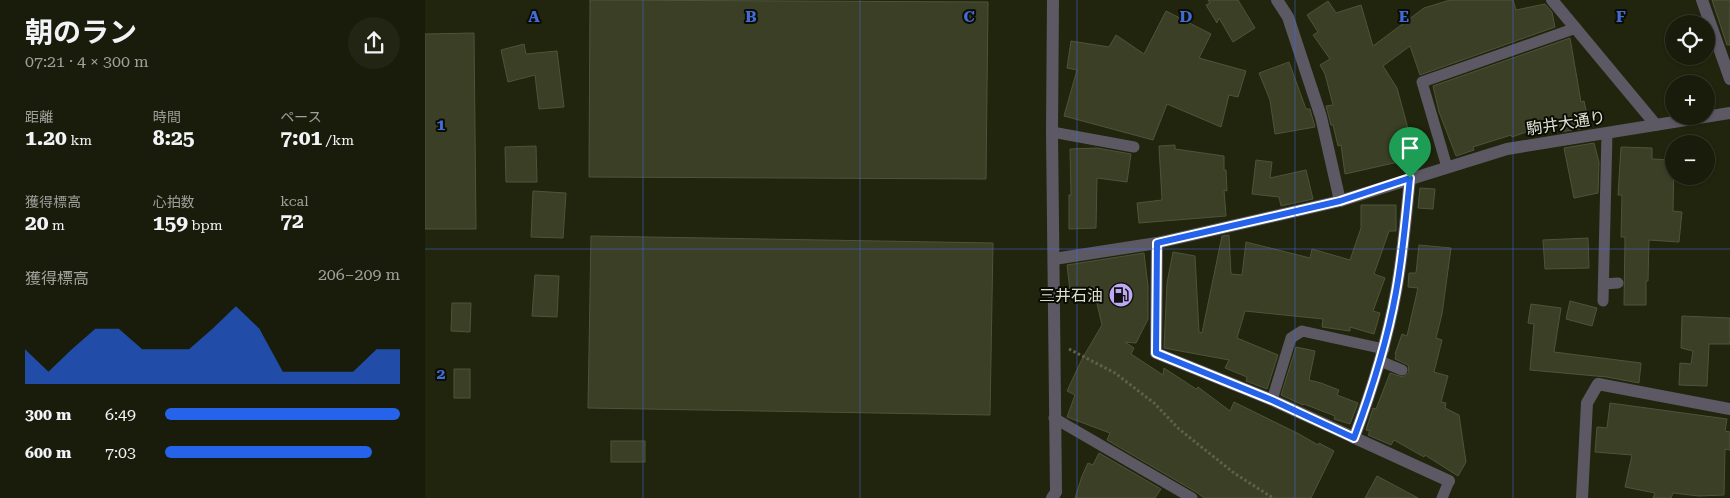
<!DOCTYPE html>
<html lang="ja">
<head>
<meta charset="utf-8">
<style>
	:root { --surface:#191c0a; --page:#222513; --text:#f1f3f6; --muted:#9fa19c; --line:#373a2b; --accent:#2563eb }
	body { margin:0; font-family:"Roboto Serif","Noto Sans JP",serif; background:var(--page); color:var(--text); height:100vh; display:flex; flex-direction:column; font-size:19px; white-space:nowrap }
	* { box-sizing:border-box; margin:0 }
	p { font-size:16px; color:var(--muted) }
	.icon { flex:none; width:28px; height:28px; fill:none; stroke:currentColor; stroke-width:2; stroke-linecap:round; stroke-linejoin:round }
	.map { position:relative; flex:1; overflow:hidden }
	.details { display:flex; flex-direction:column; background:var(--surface); width:425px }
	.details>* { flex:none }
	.buttons { position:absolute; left:1240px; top:15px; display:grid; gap:10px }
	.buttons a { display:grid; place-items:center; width:50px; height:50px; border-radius:50%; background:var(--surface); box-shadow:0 1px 4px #0004,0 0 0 1px var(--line); font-size:25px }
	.pin { position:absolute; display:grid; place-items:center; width:42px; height:42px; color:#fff; margin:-51px -21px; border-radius:50% 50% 50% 0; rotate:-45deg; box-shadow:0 0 5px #0007 }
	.pin .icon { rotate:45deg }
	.round { display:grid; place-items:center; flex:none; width:52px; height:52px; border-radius:26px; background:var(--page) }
	.summary { display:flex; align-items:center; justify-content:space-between; height:85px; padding:0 25px }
	h1 { font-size:28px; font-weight:700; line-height:38px }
	.metrics { display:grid; grid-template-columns:repeat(3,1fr); gap:8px; height:85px; padding:5px 25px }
	.metrics div { display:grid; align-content:center }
	.metrics b { font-size:21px; font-weight:700 }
	.metrics small { font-size:14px; font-weight:400 }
	.metrics p { font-size:14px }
	.chart { height:140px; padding:10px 25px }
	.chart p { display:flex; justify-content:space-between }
	.chart svg { width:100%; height:90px; margin-top:5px; fill:var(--accent); opacity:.7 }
	ul { padding:0 25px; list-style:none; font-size:16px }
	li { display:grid; grid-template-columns:80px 60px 1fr; align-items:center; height:38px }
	li i { height:12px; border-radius:6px; background:var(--accent) }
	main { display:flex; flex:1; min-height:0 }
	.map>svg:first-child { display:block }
</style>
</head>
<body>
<main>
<section class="details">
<div class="summary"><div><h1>朝のラン</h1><p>07:21 · 4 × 300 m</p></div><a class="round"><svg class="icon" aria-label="share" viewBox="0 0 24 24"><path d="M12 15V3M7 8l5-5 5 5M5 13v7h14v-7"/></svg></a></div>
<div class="metrics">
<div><p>距離</p><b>1.20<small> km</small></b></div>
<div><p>時間</p><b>8:25</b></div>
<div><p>ペース</p><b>7:01<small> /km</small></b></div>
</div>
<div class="metrics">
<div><p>獲得標高</p><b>20<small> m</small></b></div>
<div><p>心拍数</p><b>159<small> bpm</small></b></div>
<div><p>kcal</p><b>72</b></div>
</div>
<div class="chart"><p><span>獲得標高</span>206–209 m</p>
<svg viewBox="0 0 160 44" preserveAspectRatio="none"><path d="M0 44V27L10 38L20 27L30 17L40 17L50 27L60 27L70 27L80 17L90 6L100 17L110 38L120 38L130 38L140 38L150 27L160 27V44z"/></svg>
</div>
<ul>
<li><b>300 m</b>6:49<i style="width:100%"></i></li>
<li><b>600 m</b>7:03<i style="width:88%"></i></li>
</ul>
</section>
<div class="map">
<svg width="1305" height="498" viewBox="0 0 1305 498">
	<rect width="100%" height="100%" fill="#21250d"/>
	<g fill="#3a3f26" stroke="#4e543a">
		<polygon points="165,0 563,2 561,179 164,177"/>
		<polygon points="783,0 813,0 830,28 808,42 794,18 792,23 781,5 785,3"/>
		<polygon points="1025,0 1088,0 1091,10 1120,4 1127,12 1130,27 995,75 985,46 958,66 972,88 991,158 920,174 916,145 913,146 908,125 906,125 901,106 908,105 900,74 895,65 905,59 888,35 893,32 882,15 903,1 911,13 936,5 948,46 999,8"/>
		<polygon points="1287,0 1305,0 1305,45 1302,45"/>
		<polygon points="741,11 786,34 774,58 821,71 813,97 804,95 796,127 742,104 728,140 639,116 652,70 642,68 646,41 684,47 691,35 719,54"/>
		<polygon points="49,33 51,229 0,229 0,34"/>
		<polygon points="1145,38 1156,102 1159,101 1165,127 1136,132 1134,124 1105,132 1104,131 1087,137 1086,135 1048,147 1049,150 1031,156 1014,112 1008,86"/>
		<polygon points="99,44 101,54 132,51 139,107 114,109 110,75 83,82 76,50"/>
		<polygon points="864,62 881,109 885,109 890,127 850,134 845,100 834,73"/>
		<polygon points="1169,143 1174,162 1173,193 1149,198 1139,148"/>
		<polygon points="750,145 750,149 799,156 799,170 801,170 802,191 799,190 801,216 714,223 712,203 737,200 734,146"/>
		<polygon points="111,146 112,182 81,182 80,147"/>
		<polygon points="1196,147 1227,148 1227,159 1249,160 1248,211 1257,212 1254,242 1224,240 1223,281 1221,281 1221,305 1199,305 1200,237 1196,237 1197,195 1193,195"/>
		<polygon points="672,148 706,154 702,182 672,178 671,228 644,229 644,195 646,195 645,149"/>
		<polygon points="831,160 847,162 845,178 881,170 888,199 856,206 854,197 827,194"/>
		<polygon points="995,188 1010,189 1008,209 993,208"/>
		<polygon points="108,191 141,193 138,238 106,237"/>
		<polygon points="936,205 971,205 971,231 964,231 949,274 960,278 948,311 955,313 949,334 925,327 925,331 897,327 898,319 820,311 812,338 853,355 842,389 821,381 822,377 800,368 804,360 739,348 742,283 748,252 770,256 774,332 777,333 797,236 804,235 806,274 817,275 821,242 885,258 887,249 925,260 936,228"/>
		<polygon points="166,236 568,243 565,415 163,408"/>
		<polygon points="1163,238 1164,268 1120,269 1118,240"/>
		<polygon points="994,245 1026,248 1017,314 1011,338 1017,340 1009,372 1023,376 1016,402 1021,403 1020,408 1034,415 1041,462 1033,476 1000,455 999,457 969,440 966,445 943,435 945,431 941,430 948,408 951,409 965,373 978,377 984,372 983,365 970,359 971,355 970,354 977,334 982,336 993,288 983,287 984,273 991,273"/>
		<polygon points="719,253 723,286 723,319 711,343 700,342 709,348 706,354 738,375 739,368 771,389 773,387 805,411 809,402 874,434 893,445 894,443 909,451 886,498 779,498 771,492 682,440 685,433 642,417 650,395 642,391 657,359 677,325 668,286 645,290 642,265"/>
		<polygon points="110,275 134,276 132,317 107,316"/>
		<polygon points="1145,301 1172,308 1167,326 1141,319"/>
		<polygon points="27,303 46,303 45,332 26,331"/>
		<polygon points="1106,304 1136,308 1129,352 1216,363 1214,383 1182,377 1105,370 1109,324 1103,323"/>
		<polygon points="1257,316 1305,318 1305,344 1284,344 1282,386 1254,385 1255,363 1266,364 1268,351 1256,348"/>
		<polygon points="871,347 890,351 884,380 896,383 914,390 912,395 933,403 925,424 909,419 910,416 879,404 878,405 856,395"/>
		<rect x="29" y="369" width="16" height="29"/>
		<polygon points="1185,403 1302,419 1300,431 1305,432 1305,450 1300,449 1299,495 1274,496 1248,493 1246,498 1228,498 1230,493 1200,487 1207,455 1170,452 1172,427 1182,428"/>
		<rect x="186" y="441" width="34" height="21"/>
		<polygon points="674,453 736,489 730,498 650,498 657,476 663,463 668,465"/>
		<polygon points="952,476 993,498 940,498"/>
	</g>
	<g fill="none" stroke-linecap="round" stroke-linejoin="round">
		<polyline stroke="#5e624d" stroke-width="3" stroke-dasharray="2.5 2.5" stroke-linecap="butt" points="644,349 690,373 729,403 754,429 809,473 848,498"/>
		<g stroke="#5c5965" stroke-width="11">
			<polyline points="627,132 709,147"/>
			<polyline points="1022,167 997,82 1151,28"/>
			<polyline points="1179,284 1193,283"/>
			<polyline points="1178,301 1182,133"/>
			<polyline points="955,361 977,370"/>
			<polyline points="847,400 866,338 877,331 959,349"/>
			<polyline points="629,418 767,498"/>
			<polyline points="1017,498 1024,481"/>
		</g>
		<g stroke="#5c5965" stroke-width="12">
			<polyline points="852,0 863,17 896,117 915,201"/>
			<polyline points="1127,0 1231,125"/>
			<polyline points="1277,0 1305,79"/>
			<polyline points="732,243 731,353 847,400 1024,481"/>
			<path d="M 929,438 C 947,390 962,342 971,292 C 978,254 981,216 985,178"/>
			<polyline points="1157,498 1162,403 1173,384 1305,409"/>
		</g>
		<g stroke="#5c5965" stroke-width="12">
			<polyline points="629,259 732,243 915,201 1082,149 1305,113"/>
			<polyline points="627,498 631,492 627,132 628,0"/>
		</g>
	</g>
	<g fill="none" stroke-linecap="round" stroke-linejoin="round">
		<defs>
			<path id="route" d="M 985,178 C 981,216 978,254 971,292 C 962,342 947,390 929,438 L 847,400 L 731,353 L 732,243 L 915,201 Z"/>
		</defs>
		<use href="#route" stroke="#fff" stroke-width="10"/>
		<use href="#route" stroke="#2563eb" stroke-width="6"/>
	</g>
	<path fill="none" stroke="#436bd7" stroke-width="1" stroke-opacity="0.55" d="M 218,0 L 218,498M 435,0 L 435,498M 652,0 L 652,498M 870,0 L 870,498M 1088,0 L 1088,498M 0,249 L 1305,249"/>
	<defs>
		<symbol id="fuel-disc" viewBox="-11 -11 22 22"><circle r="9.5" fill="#bea9f4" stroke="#0b0d04"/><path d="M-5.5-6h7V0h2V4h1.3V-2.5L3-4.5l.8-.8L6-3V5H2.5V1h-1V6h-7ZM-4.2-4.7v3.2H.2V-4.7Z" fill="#111"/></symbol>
	</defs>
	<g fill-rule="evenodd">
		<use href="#fuel-disc" x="682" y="281" width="28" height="28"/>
	</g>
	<g text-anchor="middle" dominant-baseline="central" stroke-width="4" stroke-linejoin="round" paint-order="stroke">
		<g font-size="16" fill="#dde1d2" stroke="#0b0d04">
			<text transform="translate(1141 123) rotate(-9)">駒井大通り</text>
		</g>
		<g font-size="16" fill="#dde1d2" stroke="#0b0d04" text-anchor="end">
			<text x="678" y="295">三井石油</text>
		</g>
	</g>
	<g font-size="16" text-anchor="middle" font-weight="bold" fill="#436bd7" stroke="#0b0d04" stroke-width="4" stroke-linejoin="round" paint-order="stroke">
		<text x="109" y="22">A</text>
		<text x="326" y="22">B</text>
		<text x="544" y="22">C</text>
		<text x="761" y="22">D</text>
		<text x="979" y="22">E</text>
		<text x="1196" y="22">F</text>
		<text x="16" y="130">1</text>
		<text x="16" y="379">2</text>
	</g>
</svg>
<div class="buttons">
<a><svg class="icon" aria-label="locate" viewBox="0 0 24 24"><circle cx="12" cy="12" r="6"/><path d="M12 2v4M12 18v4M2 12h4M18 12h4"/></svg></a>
<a>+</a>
<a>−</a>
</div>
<div class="pin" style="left:985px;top:178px;background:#1e9e55"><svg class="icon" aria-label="arrive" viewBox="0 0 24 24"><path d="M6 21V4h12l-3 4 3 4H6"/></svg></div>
</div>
</main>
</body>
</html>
